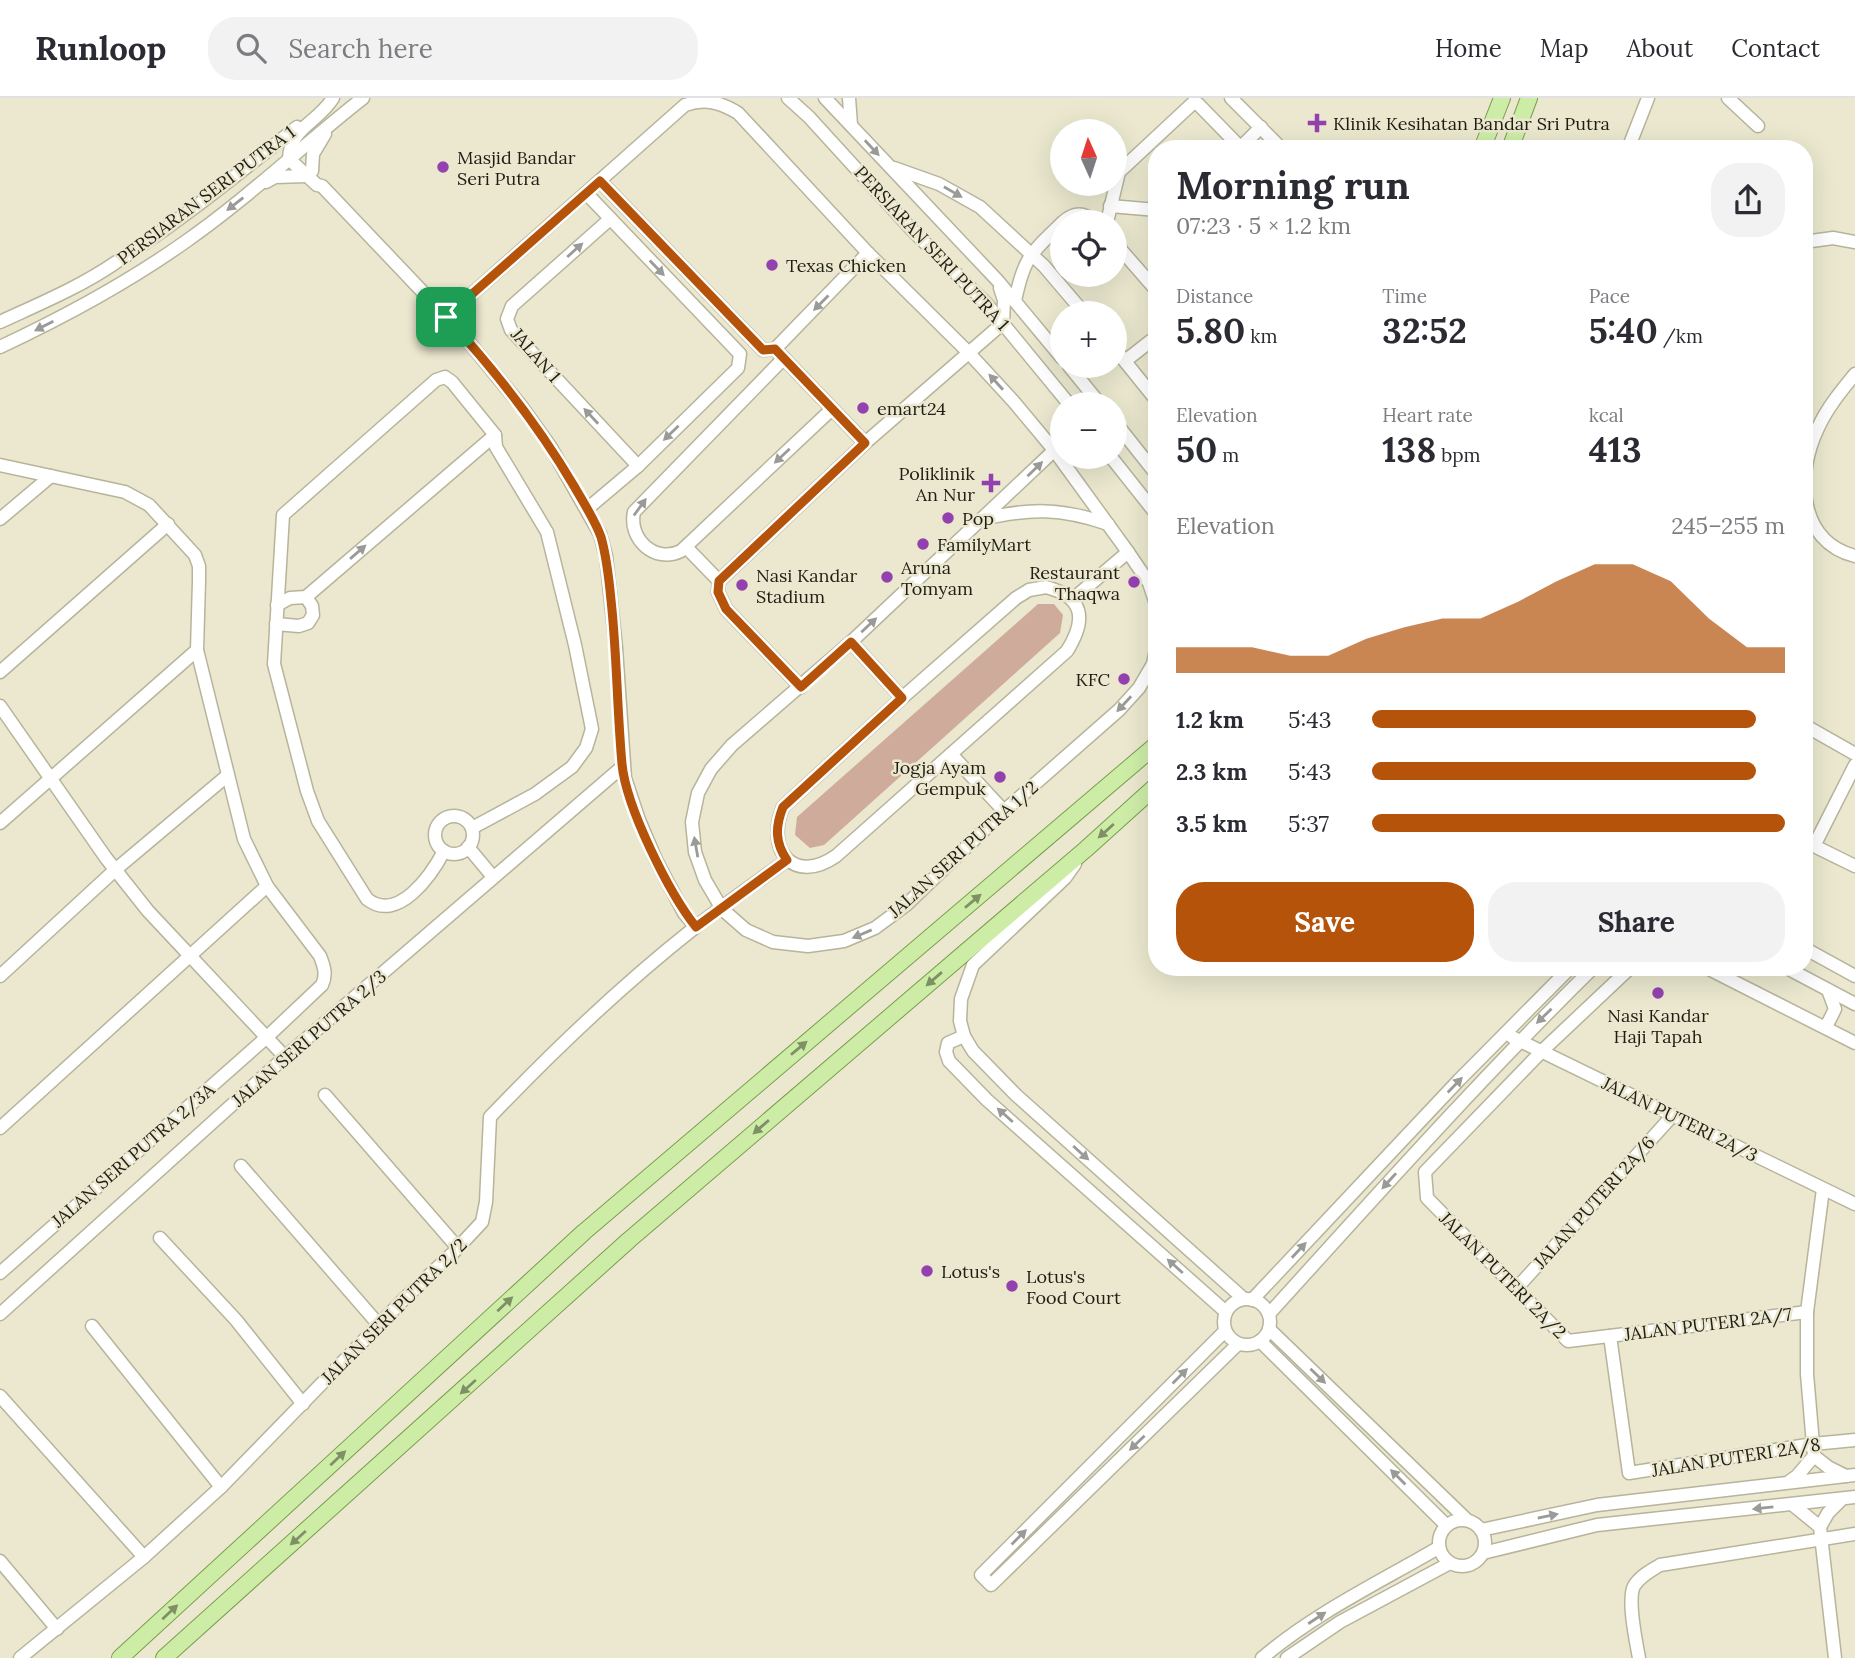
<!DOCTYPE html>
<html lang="en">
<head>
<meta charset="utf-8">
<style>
	:root { --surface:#fff; --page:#f2f2f3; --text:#2b2b33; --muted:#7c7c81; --line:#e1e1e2; --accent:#b45309 }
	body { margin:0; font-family:Lora,serif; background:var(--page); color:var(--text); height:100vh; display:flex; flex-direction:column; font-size:26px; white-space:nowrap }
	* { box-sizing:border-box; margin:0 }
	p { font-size:23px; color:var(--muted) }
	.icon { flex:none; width:38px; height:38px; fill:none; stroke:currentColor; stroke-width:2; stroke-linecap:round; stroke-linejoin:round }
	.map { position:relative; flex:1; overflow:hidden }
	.sheet { position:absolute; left:1148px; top:42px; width:665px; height:836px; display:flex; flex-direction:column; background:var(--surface); border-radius:28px; box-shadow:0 7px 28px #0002 }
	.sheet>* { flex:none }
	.needle { width:46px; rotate:357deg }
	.fabs { position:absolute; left:1050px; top:21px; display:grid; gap:14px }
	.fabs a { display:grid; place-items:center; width:77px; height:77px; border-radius:50%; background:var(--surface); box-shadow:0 7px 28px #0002; font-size:35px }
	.pin { position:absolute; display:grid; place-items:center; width:60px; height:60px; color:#fff; margin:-30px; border-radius:14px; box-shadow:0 4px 10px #0006 }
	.round { display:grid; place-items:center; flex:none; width:74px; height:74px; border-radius:28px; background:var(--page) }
	.overview { display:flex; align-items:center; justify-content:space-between; height:119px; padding:0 28px }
	h1 { font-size:38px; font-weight:800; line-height:52px }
	.stats { display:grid; grid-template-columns:repeat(3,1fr); gap:10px; height:119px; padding:7px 28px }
	.stats div { display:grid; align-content:center }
	.stats b { font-size:35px; font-weight:800 }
	.stats small { font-size:19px; font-weight:400 }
	.stats p { font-size:19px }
	.chart { height:196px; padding:14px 28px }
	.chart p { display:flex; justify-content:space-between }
	.chart svg { width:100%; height:126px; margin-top:7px; fill:var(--accent); opacity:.7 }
	.action { display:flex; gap:14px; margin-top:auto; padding:14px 28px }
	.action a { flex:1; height:80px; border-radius:28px; background:var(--accent); color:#fff; font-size:28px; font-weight:800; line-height:80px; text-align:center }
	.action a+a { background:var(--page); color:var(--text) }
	ul { padding:0 28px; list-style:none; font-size:23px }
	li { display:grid; grid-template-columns:112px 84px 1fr; align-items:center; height:52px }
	li i { height:18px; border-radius:9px; background:var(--accent) }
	header { display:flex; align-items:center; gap:42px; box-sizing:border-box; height:98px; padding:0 35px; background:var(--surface); border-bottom:2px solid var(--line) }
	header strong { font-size:33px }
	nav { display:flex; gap:38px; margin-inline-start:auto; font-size:24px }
	.search { width:490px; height:63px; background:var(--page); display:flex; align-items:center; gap:18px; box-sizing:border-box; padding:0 24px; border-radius:28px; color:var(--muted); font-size:26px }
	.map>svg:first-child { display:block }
</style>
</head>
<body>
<header>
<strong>Runloop</strong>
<div class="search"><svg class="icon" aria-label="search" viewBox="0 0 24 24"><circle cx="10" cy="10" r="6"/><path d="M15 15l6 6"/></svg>Search here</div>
<nav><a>Home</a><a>Map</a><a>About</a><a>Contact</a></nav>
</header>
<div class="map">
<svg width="1855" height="1560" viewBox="0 0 1855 1560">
	<rect width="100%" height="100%" fill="#ebe8cf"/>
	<polygon fill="#cfab9c" points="1038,506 1054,506 1063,517 1060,535 824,747 810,750 795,737 797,719"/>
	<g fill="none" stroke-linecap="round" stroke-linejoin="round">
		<defs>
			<g id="minor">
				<path d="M 333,0 C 318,25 290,29 289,61 L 317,87 L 322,88 L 458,231 L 522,309 L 550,348 L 600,436 L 606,458 L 616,550 L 625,680 L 639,722 L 656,762 L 684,815 L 696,829"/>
				<polyline points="788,0 809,19 912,132 986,205 1069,306"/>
				<polyline points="825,0 998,183 1062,260"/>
				<polyline points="849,0 851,27"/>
				<polyline points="1231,0 1282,51"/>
				<polyline points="1728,0 1758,28"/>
				<polyline points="1239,51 1261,29"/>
				<polyline points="1628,51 1648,0"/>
				<polyline points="894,70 939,86 980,109 1044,168 1084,215"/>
				<polyline points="312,73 313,56 325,36"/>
				<polyline points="600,83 763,252 775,251"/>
				<polyline points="266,84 275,79 307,78"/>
				<polyline points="586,95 740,256 738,270 638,368 587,411"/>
				<polyline points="1110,108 1157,112"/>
				<polyline points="610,121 512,208 507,221 511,232 638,368"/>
				<path d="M 1063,124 C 1074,114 1084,114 1095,124"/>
				<polyline points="1107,124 1119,74 1193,5 1198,6 1242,51"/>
				<polyline points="1804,144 1833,140 1855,144"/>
				<polyline points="1115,145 1157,193"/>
				<polyline points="1000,190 1004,202 1003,225"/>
				<path d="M 1015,203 C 1024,159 1031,155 1062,125"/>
				<path d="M 446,219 L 685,7 C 705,0 720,4 738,15 L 868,155 L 968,254 L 1014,304 L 1054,352 L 1128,454 L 1149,485 L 1157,509"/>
				<path d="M 0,224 C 39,206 80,189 115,165 C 179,124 238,76 297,29"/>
				<path d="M 0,249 C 64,219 127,185 185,144 C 248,100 303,47 363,0"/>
				<polyline points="1115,251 1157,303"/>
				<path d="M 784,260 L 634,414 C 628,441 655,466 681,453 L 832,311"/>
				<polyline points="1125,263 1157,238"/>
				<polyline points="1069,268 1100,306"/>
				<path d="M 1855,276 C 1841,293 1827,310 1818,330 C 1796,375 1797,443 1855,458"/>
				<polyline points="1115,324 1157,377"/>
				<polyline points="865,345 775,251 868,155"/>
				<polyline points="1062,345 851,544 732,647 711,671 698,695 692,724 695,754 705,782 722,811 746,832 773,844 808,848 844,843 875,830 906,807 1004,713 1119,612 1139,590 1153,566 1157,547"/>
				<polyline points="1111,359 1157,417"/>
				<path d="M 0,367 L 125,394 L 149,407 L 195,457 L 199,468 L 199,483 L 197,552 L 244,741 L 267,788 L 320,858 C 324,868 327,877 322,887 L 267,939 L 0,1175"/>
				<polyline points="0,421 51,378"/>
				<path d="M 982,421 C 1030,410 1061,410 1108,426"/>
				<polyline points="686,449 719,483"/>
				<polyline points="719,483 865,345 1003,225"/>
				<polyline points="719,483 718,494 726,511 801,589"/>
				<path d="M 1046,489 C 1084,499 1087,521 1067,553 L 836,758 C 794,787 765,753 783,709 L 902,600 L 1016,500 L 1029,492 Z"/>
				<polyline points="1073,501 1128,454"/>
				<polyline points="277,507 290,500 306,499 495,337"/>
				<polyline points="276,526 299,528 308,525 313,517 312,508 306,499"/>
				<polyline points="851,544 902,600"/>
				<polyline points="0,574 168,426"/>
				<polyline points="0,608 106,760 148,813 285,959"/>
				<polyline points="1804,627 1855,656"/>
				<polyline points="951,656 1004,713"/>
				<circle cx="454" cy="737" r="19"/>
				<polyline points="0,725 197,552"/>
				<polyline points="1804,743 1855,768"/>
				<polyline points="1814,748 1855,667"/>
				<polyline points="468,749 493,779"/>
				<path d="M 444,753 C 432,776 398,826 367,801 L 318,723 L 307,693 L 274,566 L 283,417 L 436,282 L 445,279 L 452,284 L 495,337 L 496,349 L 547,434 L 575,547 L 592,631 L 586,650 L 572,669 L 535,696 L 472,730"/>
				<polyline points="1075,766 1065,780 973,867 961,901 960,923 964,938 973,953 1016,997 1244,1201"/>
				<polyline points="1804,850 1855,878"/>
				<polyline points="1630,870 1542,953 1425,1074 1427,1100 1568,1243 1807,1214"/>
				<polyline points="1707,870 1855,945"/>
				<polyline points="1787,870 1855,906"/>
				<polyline points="0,878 115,772 228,677"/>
				<polyline points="1826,929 1835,911 1828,892"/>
				<polyline points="964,938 948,945 946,954 949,963 987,1002 1226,1214"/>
				<polyline points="1512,939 1855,1106"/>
				<polyline points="325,997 458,1150"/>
				<polyline points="0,1030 267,788"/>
				<polyline points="241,1068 379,1227"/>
				<polyline points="160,1140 236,1222 303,1306"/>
				<polyline points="1516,1191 1673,1017"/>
				<circle cx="1247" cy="1224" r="23"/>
				<polyline points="1252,1202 1459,982 1570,870"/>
				<polyline points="0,1216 285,959 622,669"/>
				<path d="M 1269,1216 C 1375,1099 1480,981 1593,870"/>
				<polyline points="92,1228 221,1389"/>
				<polyline points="1269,1231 1467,1422"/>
				<polyline points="1225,1233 981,1477 991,1487 1238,1246"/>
				<polyline points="1610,1238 1629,1375 1813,1346 1855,1342"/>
				<polyline points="1260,1243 1446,1427"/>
				<polyline points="0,1298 144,1459"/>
				<polyline points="1814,1358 1828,1369 1846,1378"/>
				<polyline points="1790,1383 1797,1378 1814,1358 1807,1276 1807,1214 1823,1091"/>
				<polyline points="1793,1407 1820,1429 1835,1560"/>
				<circle cx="1462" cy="1445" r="23"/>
				<polyline points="1820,1429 1828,1415 1842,1401"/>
				<polyline points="1481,1432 1597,1407 1855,1377"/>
				<polyline points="1483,1455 1597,1427 1855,1399"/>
				<polyline points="0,1463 57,1531"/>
				<path d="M 20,1560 L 144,1459 L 221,1389 L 406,1199 L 452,1156 L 482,1124 L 486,1104 L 490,1019 C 553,953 621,888 693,831 C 724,807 756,785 787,762"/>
				<path d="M 1262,1560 C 1315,1515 1378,1485 1438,1450"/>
				<polyline points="1287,1560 1340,1524 1450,1465"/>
				<path d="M 1639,1560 C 1636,1543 1627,1502 1634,1488 C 1640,1478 1652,1472 1660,1467 L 1855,1436"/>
			</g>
			<g id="major">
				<polyline points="1482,51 1502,0"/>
				<polyline points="1510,51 1529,0"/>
				<polyline points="120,1560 584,1134 1157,646"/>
				<polyline points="164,1560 629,1142 1086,751 1157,687"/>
			</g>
		</defs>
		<use href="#minor" stroke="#b7b49c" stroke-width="15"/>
		<use href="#major" stroke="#7a9d4e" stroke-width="18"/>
		<use href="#minor" stroke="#fff" stroke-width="12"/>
		<use href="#major" stroke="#cdeda7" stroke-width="16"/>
	</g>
	<defs><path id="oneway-solid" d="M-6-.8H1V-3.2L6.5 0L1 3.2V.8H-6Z" transform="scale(1.75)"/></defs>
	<g fill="#9a9a96">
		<use href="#oneway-solid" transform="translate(872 50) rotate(47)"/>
		<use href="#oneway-solid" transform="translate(953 94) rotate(30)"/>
		<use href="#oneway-solid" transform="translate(235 106) rotate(142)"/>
		<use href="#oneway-solid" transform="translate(575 152) rotate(-42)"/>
		<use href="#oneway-solid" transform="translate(657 170) rotate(46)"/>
		<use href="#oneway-solid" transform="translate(821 205) rotate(135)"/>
		<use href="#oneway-solid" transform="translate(44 228) rotate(153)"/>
		<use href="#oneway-solid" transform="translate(996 284) rotate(-132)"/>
		<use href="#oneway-solid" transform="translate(591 318) rotate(-133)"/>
		<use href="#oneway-solid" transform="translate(671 335) rotate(136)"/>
		<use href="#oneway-solid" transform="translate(782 358) rotate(137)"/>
		<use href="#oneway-solid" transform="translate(1035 371) rotate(-44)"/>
		<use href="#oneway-solid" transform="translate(640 409) rotate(-54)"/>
		<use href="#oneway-solid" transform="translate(358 454) rotate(-41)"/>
		<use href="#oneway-solid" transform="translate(869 527) rotate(-43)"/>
		<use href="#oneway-solid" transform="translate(1124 606) rotate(133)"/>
		<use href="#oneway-solid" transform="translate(696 749) rotate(-100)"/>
		<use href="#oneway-solid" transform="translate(862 836) rotate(157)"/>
		<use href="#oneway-solid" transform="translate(1544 918) rotate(136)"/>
		<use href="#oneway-solid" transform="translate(1455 987) rotate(-46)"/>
		<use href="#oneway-solid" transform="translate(1005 1017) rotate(-138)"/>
		<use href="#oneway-solid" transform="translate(1081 1055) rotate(42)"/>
		<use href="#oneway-solid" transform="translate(1389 1083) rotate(132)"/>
		<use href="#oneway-solid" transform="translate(1299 1152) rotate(-47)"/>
		<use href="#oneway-solid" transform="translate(1175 1168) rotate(-138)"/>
		<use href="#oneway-solid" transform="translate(1180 1278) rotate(-45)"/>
		<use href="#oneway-solid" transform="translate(1318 1278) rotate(44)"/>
		<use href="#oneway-solid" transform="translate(1137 1345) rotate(136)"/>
		<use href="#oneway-solid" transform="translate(1398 1379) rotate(-135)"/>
		<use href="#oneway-solid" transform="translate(1763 1410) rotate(174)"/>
		<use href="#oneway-solid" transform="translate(1548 1418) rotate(-12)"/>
		<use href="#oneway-solid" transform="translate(1019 1439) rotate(-45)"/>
		<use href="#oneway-solid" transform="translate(1317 1520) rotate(-33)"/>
	</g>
	<g fill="#7f9065">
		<use href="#oneway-solid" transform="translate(1106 733) rotate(138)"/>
		<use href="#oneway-solid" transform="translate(973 803) rotate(-40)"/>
		<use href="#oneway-solid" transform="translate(934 881) rotate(139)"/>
		<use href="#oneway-solid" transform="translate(799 950) rotate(-40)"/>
		<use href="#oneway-solid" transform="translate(761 1029) rotate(139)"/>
		<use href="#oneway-solid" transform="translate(505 1206) rotate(-43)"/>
		<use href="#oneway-solid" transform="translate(468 1289) rotate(138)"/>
		<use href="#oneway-solid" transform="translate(338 1360) rotate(-43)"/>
		<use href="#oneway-solid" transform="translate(298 1440) rotate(138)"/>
		<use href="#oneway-solid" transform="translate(170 1514) rotate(-43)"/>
	</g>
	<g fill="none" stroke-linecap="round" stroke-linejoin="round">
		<defs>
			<path id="route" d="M 600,83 L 763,252 L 775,251 L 865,345 L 719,483 L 718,494 L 726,511 L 801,589 L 851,544 L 902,600 L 783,709 C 775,729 775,745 787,762 L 696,829 C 669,795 626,709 622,666 C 617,611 617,557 611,502 C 609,481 607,460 601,439 C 595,422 583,404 574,388 C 538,327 494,271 446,219 Z"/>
		</defs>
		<use href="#route" stroke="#fff" stroke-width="14"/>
		<use href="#route" stroke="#b45309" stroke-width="9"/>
	</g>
	<g fill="#9441b0" stroke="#ebe8cf" stroke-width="2.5">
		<path d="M1313.5 14.5h7v7h7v7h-7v7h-7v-7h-7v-7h7z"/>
		<circle cx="443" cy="69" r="7"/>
		<circle cx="772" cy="167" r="7"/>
		<circle cx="863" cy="310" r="7"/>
		<path d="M987.5 374.5h7v7h7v7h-7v7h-7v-7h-7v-7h7z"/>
		<circle cx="948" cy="420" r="7"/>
		<circle cx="923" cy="446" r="7"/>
		<circle cx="887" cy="479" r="7"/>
		<circle cx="1134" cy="484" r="7"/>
		<circle cx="742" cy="487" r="7"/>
		<circle cx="1124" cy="581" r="7"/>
		<circle cx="1000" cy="679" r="7"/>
		<circle cx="1658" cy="895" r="7"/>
		<circle cx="927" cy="1173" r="7"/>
		<circle cx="1012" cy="1188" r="7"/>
	</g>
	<g text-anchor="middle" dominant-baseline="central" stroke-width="5" stroke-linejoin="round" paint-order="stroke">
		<g font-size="18" fill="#1f1e15" stroke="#ebe8cf" text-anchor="start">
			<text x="1333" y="25">Klinik Kesihatan Bandar Sri Putra</text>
			<text x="457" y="59">Masjid Bandar<tspan x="457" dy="21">Seri Putra</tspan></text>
			<text x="786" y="167">Texas Chicken</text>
			<text x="877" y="310">emart24</text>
			<text x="975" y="375" text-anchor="end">Poliklinik<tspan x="975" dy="21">An Nur</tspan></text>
			<text x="962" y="420">Pop</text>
			<text x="937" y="446">FamilyMart</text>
			<text x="901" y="469">Aruna<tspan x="901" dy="21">Tomyam</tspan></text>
			<text x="1120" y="474" text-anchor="end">Restaurant<tspan x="1120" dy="21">Thaqwa</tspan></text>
			<text x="756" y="477">Nasi Kandar<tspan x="756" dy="21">Stadium</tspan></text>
			<text x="1110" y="581" text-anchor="end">KFC</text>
			<text x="986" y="669" text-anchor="end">Jogja Ayam<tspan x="986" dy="21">Gempuk</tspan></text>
			<text x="1658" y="917" text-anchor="middle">Nasi Kandar<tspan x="1658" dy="21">Haji Tapah</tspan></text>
			<text x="941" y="1173">Lotus's</text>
			<text x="1026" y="1178">Lotus's<tspan x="1026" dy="21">Food Court</tspan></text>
		</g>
		<g font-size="18" fill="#1f1e15" stroke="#ebe8cf">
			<text transform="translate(206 97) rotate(-37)">PERSIARAN SERI PUTRA 1</text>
			<text transform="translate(932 150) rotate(47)">PERSIARAN SERI PUTRA 1</text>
			<text transform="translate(536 257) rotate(49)">JALAN 1</text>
			<text transform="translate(963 751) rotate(-42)">JALAN SERI PUTRA 1/2</text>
			<text transform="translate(309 940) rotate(-41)">JALAN SERI PUTRA 2/3</text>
			<text transform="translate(1680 1021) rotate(26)">JALAN PUTERI 2A/3</text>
			<text transform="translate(133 1057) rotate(-41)">JALAN SERI PUTRA 2/3A</text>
			<text transform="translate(1594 1104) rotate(-48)">JALAN PUTERI 2A/6</text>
			<text transform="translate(1503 1177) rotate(45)">JALAN PUTERI 2A/2</text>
			<text transform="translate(394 1213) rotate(-45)">JALAN SERI PUTRA 2/2</text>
			<text transform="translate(1708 1226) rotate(-7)">JALAN PUTERI 2A/7</text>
			<text transform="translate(1736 1359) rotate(-9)">JALAN PUTERI 2A/8</text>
		</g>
	</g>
</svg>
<div class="fabs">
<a><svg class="needle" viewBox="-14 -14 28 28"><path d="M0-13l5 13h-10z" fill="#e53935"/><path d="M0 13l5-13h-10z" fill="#7c7c81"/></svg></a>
<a><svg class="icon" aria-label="locate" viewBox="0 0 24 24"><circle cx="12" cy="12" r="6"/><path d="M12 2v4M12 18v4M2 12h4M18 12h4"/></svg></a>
<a>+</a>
<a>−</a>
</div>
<div class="pin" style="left:446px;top:219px;background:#1e9e55"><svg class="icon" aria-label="arrive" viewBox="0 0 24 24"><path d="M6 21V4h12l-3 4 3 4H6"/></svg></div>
<section class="sheet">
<div class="overview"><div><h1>Morning run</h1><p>07:23 · 5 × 1.2 km</p></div><a class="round"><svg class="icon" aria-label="share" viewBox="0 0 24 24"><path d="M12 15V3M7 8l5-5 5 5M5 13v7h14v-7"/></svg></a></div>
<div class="stats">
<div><p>Distance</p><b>5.80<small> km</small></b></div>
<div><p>Time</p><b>32:52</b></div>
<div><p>Pace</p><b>5:40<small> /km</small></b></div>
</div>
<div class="stats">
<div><p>Elevation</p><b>50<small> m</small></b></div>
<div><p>Heart rate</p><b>138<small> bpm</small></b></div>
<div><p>kcal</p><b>413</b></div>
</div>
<div class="chart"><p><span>Elevation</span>245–255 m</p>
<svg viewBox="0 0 160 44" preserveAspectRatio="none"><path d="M0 44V35L10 35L20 35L30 38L40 38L50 32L60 28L70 25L80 25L90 19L100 12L110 6L120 6L130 12L140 25L150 35L160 35V44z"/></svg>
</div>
<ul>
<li><b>1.2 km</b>5:43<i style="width:93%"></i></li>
<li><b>2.3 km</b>5:43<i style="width:93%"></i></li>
<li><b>3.5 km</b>5:37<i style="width:100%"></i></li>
</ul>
<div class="action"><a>Save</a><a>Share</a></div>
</section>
</div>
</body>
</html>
